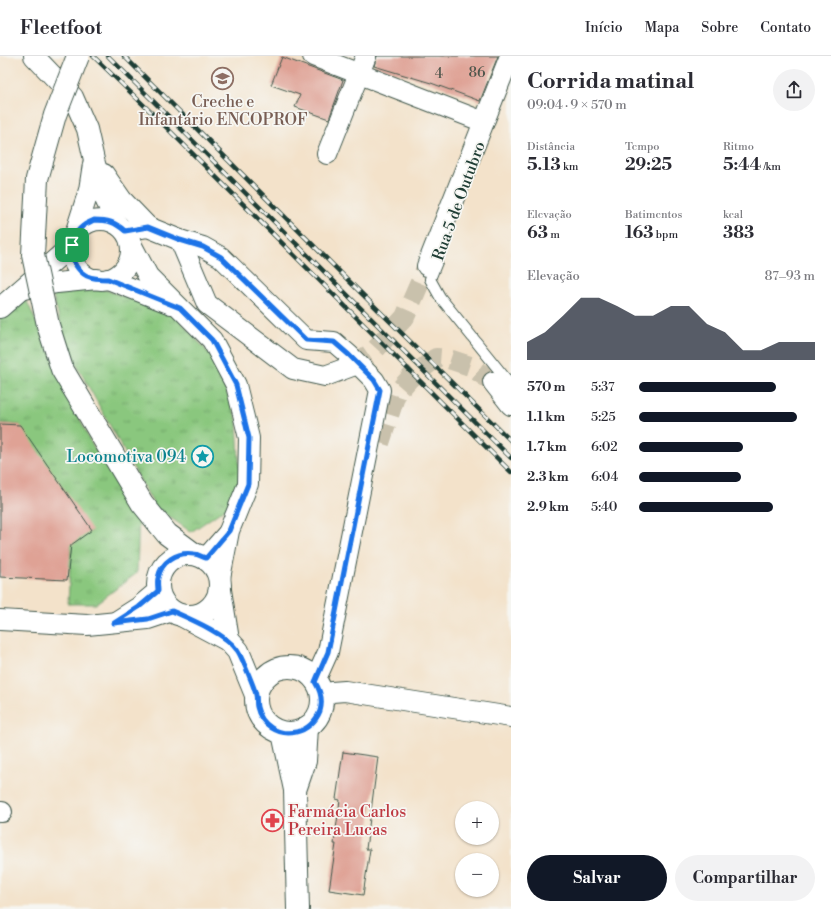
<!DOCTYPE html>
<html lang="pt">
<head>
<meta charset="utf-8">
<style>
	:root { --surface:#fff; --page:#f2f2f3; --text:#2b2b33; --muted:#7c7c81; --line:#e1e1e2; --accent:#111827 }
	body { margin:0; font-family:"Libre Bodoni",serif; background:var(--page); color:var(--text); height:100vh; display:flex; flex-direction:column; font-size:15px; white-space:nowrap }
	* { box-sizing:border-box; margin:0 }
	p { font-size:13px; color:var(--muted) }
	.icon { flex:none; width:22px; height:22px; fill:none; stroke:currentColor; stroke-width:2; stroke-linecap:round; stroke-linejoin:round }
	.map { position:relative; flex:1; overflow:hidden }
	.panel { display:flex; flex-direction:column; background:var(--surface); width:320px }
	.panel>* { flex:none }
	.buttons { position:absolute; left:455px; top:745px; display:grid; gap:8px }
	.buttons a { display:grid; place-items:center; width:44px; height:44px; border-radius:50%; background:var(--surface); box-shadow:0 1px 3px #0004; font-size:20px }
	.pin { position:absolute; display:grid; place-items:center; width:34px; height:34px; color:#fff; margin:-17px; border-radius:8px; box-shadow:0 2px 6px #0006 }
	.round { display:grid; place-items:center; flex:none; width:42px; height:42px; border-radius:21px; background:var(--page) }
	.summary { display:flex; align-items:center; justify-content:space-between; height:68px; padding:0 16px }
	h1 { font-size:22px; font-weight:700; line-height:30px }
	.metrics { display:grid; grid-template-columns:repeat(3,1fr); gap:6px; height:68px; padding:4px 16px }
	.metrics div { display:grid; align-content:center }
	.metrics b { font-size:17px; font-weight:700 }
	.metrics small { font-size:11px; font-weight:400 }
	.metrics p { font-size:11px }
	.chart { height:112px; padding:8px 16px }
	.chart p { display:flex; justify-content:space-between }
	.chart svg { width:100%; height:72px; margin-top:4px; fill:var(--accent); opacity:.7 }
	.action { display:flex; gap:8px; margin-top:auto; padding:8px 16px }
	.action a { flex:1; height:46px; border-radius:24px; background:var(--accent); color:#fff; font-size:16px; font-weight:700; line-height:46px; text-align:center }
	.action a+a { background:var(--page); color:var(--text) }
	ul { padding:0 16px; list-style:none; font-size:13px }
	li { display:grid; grid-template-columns:64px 48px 1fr; align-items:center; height:30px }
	li i { height:10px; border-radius:5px; background:var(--accent) }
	header { display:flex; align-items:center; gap:24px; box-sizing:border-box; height:56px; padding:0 20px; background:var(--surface); border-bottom:1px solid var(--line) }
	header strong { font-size:19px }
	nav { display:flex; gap:22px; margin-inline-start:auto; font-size:14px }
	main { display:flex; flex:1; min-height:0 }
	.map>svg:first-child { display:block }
</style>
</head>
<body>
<header>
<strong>Fleetfoot</strong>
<nav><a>Início</a><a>Mapa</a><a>Sobre</a><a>Contato</a></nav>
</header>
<main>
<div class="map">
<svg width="511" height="853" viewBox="0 0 511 853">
	<defs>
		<pattern id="park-tufts" width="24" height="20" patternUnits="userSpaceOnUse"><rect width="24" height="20" fill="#8ac77e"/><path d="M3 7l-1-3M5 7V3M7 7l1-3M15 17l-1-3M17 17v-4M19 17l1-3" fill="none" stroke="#70a368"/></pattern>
	</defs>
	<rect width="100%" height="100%" fill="#f6f6f2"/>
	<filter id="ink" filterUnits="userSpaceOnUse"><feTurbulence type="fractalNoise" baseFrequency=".025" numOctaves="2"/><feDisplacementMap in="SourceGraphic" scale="8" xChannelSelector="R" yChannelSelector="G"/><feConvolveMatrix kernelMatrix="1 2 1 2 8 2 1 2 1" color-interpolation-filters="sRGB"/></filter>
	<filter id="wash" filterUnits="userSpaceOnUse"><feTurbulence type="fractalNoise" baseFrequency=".012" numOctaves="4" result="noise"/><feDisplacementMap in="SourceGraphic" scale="16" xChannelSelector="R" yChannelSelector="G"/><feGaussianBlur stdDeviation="0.9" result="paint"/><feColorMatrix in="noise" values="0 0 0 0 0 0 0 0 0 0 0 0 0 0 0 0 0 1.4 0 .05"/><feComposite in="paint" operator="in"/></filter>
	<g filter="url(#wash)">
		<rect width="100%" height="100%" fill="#f3e2ca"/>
		<g fill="url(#park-tufts)" stroke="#548259">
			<polygon points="75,233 106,234 175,259 214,303 237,363 240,423 229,450 191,476 155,451 66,290 52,236"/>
			<polygon points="22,234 90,385 139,460 137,517 96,548 68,548 71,489 20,369 0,367 0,252"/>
		</g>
		<g id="blocks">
			<g fill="#dfa295">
				<polygon points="377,0 498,0 480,45 431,27 374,10"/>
				<polygon points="282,1 343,24 329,63 295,51 300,39 271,29"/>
				<polygon points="0,368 20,369 92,474 71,489 67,524 0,521"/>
				<polygon points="343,696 378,701 366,793 370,793 363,839 329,834 336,788 334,788 340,744 336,743"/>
			</g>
		</g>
	</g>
	<g filter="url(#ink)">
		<use href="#blocks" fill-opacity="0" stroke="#3f564a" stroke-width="1"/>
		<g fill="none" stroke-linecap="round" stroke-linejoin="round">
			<g stroke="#c9c1ac" stroke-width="20" stroke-dasharray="20 10" stroke-linecap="butt">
				<polyline points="352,310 374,295 405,261 427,210"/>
				<polyline points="380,387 396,338 410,322 436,302 449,303 470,310 493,326"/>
			</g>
			<defs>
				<polyline id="service" points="437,206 430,223 440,241 511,329"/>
				<g id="minor">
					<polyline points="34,0 73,41 87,73 94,104 105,143 117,168"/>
					<polyline points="313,0 484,66"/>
					<polyline points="327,98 366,0"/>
					<polyline points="104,118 122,144 148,171"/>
					<circle cx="101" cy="194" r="30"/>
					<polyline points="125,175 148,171 180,184 203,191 221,201 306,284 334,286 349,299 374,324 380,334 328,596 315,625"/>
					<polyline points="75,178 89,134 93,108"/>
					<polyline points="180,184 207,248 293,313 325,320 352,310"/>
					<polyline points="130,186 148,220 212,284 236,329 249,382 248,428 229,475 220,522"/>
					<polyline points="427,210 510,0"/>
					<polyline points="108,223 171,248"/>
					<polyline points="24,233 57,227 97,223"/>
					<polyline points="0,252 72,189"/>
					<polyline points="493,326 511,349"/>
					<polyline points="206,502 228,477"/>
					<polyline points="0,564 87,569 148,563 172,555"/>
					<polyline points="117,565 139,551 158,535"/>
					<polyline points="321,642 332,636 345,635 511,661"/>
					<polyline points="0,756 2,756"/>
				</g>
				<g id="primary">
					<polyline points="48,269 62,313 142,447 167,478 194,498"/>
					<circle cx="189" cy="529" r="31"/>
					<polyline points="220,534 228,584"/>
					<polyline points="183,560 228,584 238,595 256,639"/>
					<circle cx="289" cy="644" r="33"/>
					<polyline points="283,677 295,734 298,853"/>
					<polyline points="295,734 305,705 307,671"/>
				</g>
			</defs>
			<use href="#service" stroke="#3f564a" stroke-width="12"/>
			<use href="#minor" stroke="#3f564a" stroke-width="22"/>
			<use href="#primary" stroke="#3f564a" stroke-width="24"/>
			<use href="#service" stroke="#fff" stroke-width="10"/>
			<use href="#minor" stroke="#fff" stroke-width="20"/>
			<use href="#primary" stroke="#fff" stroke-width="22"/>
			<defs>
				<g id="rail">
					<polyline points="93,0 156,61 511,416"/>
					<polyline points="108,0 511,402"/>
					<polyline points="124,0 356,232 511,385"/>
				</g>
			</defs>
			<use href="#rail" stroke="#1f3d34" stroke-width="4.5"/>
			<use href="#rail" stroke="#f6f6f2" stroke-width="3" stroke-dasharray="9" stroke-linecap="butt"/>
			<defs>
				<polyline id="primary-bridge" points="48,269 33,199 37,123 55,59 78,0"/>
			</defs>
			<use href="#primary-bridge" stroke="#3f564a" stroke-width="24" stroke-linecap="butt"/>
			<use href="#primary-bridge" stroke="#fff" stroke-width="22"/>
		</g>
	</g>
	<g fill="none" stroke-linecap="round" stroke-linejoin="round" filter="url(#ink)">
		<defs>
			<path id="route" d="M 94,164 C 108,164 115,166 125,175 L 148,171 L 180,184 L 203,191 L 221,201 L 306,284 L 334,286 L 349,299 L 374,324 L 380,334 L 328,596 L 315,626 C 320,634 323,645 320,655 C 316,665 307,674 296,676 C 278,680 261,669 257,651 C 256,647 257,643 256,639 C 255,633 241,599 237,594 C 226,578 190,563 172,555 L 148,563 L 114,567 L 139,551 L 158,535 C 158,531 157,526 158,522 C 161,506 177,495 194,498 C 198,498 202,501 206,502 L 229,475 L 248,428 L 249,382 L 236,329 L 212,284 L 180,252 L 108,223 C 100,223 94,223 87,220 C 68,210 67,182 83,170 C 86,167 91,166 94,164 Z"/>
		</defs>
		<use href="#route" stroke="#fff" stroke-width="8"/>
		<use href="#route" stroke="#1a73e8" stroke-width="5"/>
	</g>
	<defs>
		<symbol id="school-ring" viewBox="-11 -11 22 22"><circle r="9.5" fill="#f6f6f2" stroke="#8d6e63" stroke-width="1.5"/><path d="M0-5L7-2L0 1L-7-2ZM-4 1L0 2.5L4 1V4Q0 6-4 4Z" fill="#8d6e63"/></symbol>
		<symbol id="sight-ring" viewBox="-11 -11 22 22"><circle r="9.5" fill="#f6f6f2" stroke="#0f9aa8" stroke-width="1.5"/><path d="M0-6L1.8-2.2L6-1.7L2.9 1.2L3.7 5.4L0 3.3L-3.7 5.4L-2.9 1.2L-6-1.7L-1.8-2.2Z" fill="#0f9aa8"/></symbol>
		<symbol id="pharmacy-ring" viewBox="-11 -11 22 22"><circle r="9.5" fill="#f6f6f2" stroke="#e0444e" stroke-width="1.5"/><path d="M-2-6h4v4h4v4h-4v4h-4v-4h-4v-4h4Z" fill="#e0444e"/></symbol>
	</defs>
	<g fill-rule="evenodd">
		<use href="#school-ring" x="210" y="10" width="25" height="25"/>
		<use href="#sight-ring" x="190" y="388" width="25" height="25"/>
		<use href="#pharmacy-ring" x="260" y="752" width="25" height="25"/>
	</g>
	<g text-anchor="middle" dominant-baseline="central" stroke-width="3.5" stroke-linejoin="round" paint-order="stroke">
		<g font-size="14" fill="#4f564c">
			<text x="477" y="17">86</text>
			<text x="439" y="18">4</text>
		</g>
		<g font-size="16" fill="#785e54" stroke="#f6f6f2">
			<text x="223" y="46">Creche e<tspan x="223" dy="18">Infantário ENCOPROF</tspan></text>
		</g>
		<g font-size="16" fill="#1f3d34" stroke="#f6f6f2">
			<text transform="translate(459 145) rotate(-70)">Rua 5 de Outubro</text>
		</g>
		<g font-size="16" fill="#0d838f" stroke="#f6f6f2" text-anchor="end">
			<text x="186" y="401">Locomotiva 094</text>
		</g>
		<g font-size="16" fill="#be3a42" stroke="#f6f6f2" text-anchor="start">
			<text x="288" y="756">Farmácia Carlos<tspan x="288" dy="18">Pereira Lucas</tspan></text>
		</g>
	</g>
</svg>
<div class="buttons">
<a>+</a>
<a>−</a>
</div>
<div class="pin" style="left:72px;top:189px;background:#1e9e55"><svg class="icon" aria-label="arrive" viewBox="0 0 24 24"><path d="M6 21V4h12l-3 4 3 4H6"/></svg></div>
</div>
<section class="panel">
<div class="summary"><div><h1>Corrida matinal</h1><p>09:04 · 9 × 570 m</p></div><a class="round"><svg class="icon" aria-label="share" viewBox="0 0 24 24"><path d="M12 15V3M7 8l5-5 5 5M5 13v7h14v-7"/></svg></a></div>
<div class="metrics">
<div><p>Distância</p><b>5.13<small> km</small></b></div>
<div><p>Tempo</p><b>29:25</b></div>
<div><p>Ritmo</p><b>5:44<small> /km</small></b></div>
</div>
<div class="metrics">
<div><p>Elevação</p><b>63<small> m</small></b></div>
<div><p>Batimentos</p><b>163<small> bpm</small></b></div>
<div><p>kcal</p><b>383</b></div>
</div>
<div class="chart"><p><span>Elevação</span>87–93 m</p>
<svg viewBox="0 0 160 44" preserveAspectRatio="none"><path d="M0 44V33L10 27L20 17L30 6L40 6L50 11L60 17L70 17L80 11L90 11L100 22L110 27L120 38L130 38L140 33L150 33L160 33V44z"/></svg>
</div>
<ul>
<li><b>570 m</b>5:37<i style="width:78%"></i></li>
<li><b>1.1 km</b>5:25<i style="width:90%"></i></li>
<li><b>1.7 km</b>6:02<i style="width:59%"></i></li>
<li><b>2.3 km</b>6:04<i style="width:58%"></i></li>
<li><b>2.9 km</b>5:40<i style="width:76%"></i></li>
</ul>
<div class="action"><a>Salvar</a><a>Compartilhar</a></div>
</section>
</main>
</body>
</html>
